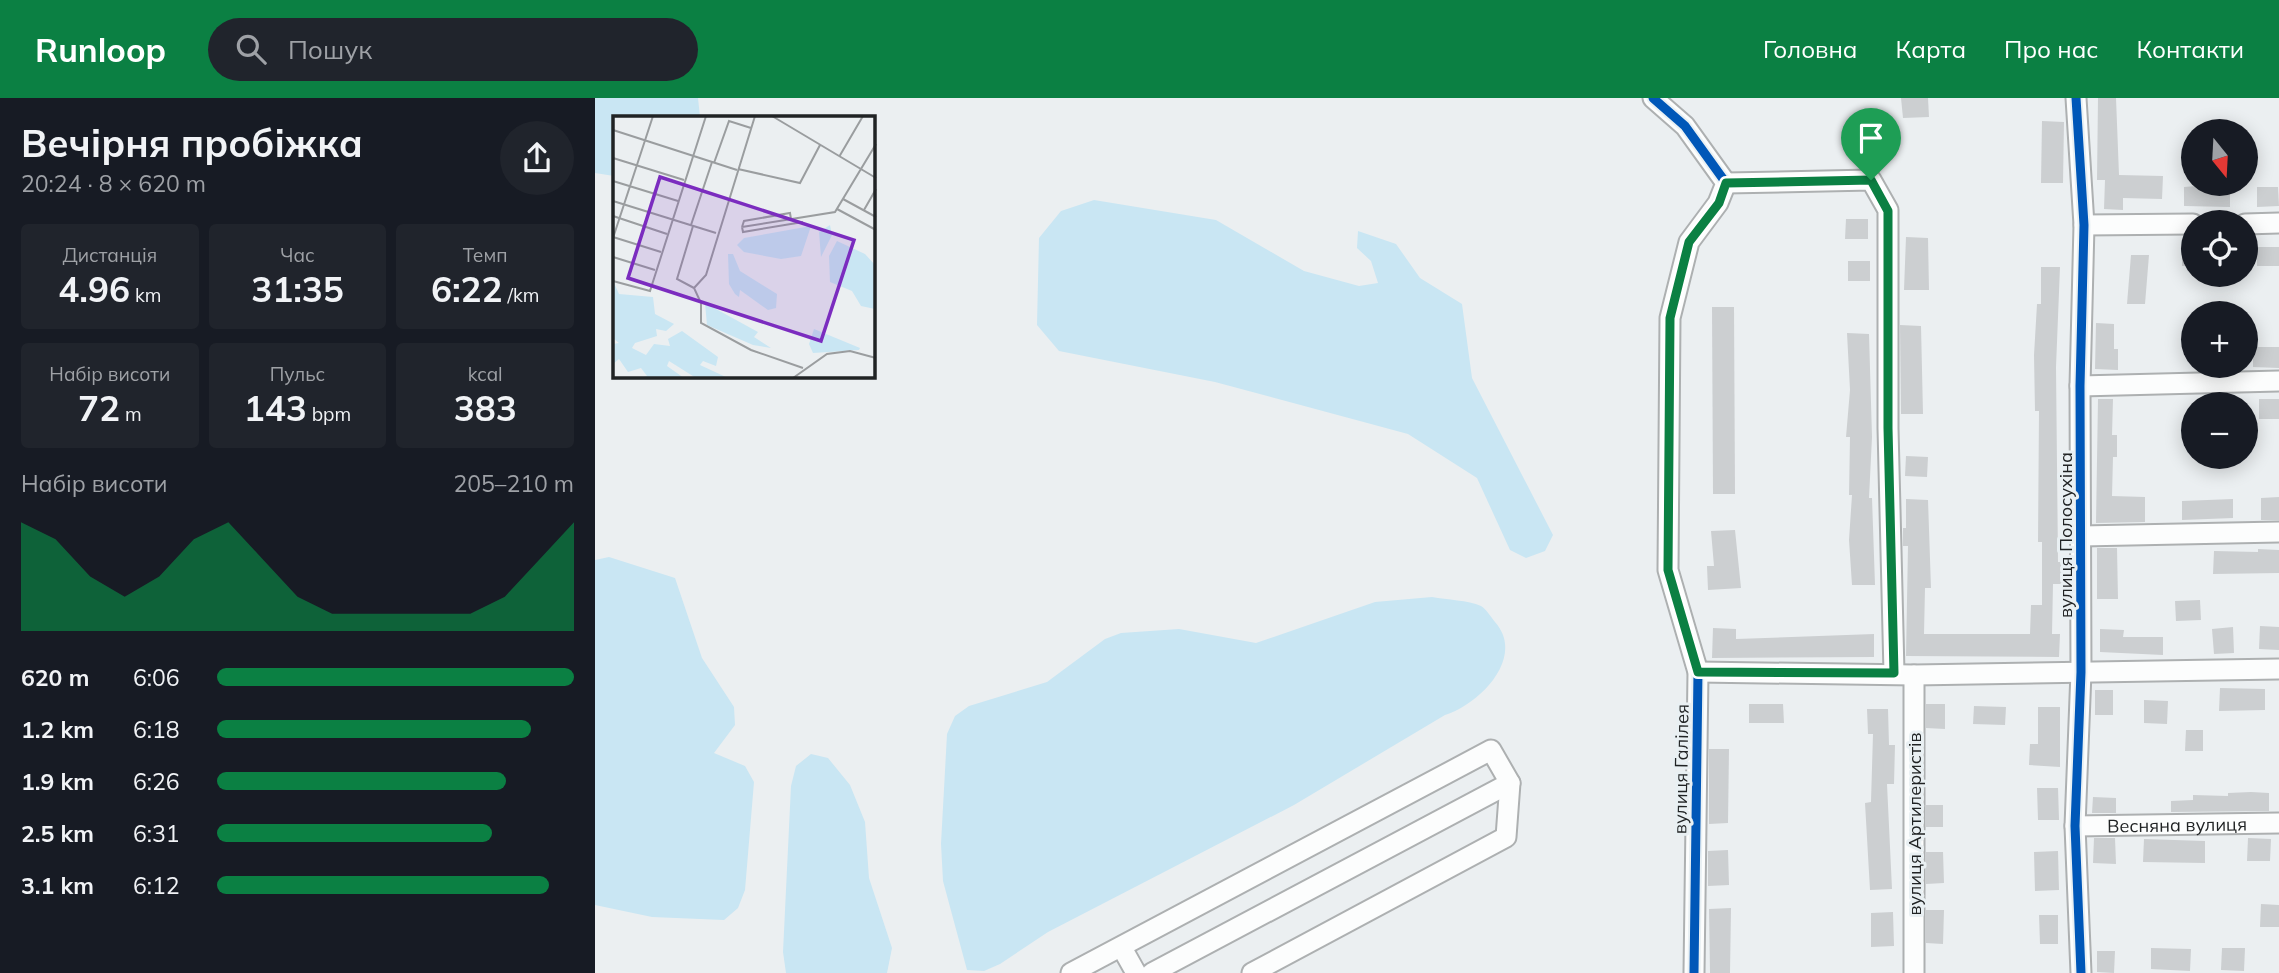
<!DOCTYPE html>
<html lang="uk">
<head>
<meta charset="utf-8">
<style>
	:root { --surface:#171b24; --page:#20242c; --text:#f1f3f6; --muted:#9ea1a6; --accent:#0b8043 }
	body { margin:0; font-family:Mulish,sans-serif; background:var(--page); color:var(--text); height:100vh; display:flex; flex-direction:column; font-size:26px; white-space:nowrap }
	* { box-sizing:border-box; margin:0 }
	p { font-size:23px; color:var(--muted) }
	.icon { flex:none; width:38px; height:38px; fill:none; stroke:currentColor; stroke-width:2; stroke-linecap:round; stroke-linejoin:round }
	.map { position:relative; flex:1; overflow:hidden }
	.panel { display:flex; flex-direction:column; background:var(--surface); width:595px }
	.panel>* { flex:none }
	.needle { width:46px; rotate:162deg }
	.tools { position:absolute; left:1586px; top:21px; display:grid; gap:14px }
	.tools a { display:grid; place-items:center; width:77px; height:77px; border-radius:50%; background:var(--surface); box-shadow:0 4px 18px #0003; font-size:35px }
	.pin { position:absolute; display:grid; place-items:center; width:60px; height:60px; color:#fff; margin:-72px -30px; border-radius:50% 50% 50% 0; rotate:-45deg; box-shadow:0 0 7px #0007 }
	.pin .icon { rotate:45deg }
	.round { display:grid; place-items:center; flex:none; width:74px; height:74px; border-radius:37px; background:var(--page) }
	.summary { display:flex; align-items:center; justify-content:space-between; height:119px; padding:0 21px }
	h1 { font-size:38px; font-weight:700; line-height:52px }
	.metrics { display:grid; grid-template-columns:repeat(3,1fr); gap:10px; height:119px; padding:7px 21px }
	.metrics div { display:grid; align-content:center; border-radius:7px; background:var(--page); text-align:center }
	.metrics b { font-size:35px; font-weight:700 }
	.metrics small { font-size:19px; font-weight:400 }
	.metrics p { font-size:19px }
	.chart { height:196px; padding:14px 21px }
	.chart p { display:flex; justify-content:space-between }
	.chart svg { width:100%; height:126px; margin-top:7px; fill:var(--accent); opacity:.7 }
	ul { padding:0 21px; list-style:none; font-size:23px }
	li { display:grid; grid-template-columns:112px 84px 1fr; align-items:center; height:52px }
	li i { height:18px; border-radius:9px; background:var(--accent) }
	header { display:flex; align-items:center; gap:42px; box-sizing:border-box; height:98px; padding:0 35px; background:var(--accent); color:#fff }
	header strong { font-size:33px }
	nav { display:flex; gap:38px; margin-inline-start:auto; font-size:24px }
	.search { width:490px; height:63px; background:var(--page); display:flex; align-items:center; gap:18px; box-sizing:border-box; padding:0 24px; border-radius:38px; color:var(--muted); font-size:26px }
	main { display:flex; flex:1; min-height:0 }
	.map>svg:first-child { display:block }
</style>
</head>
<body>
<header>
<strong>Runloop</strong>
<div class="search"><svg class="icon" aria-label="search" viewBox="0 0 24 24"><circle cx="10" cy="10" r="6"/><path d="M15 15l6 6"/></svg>Пошук</div>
<nav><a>Головна</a><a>Карта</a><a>Про нас</a><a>Контакти</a></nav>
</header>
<main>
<section class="panel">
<div class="summary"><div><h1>Вечірня пробіжка</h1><p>20:24 · 8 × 620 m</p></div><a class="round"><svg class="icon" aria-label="share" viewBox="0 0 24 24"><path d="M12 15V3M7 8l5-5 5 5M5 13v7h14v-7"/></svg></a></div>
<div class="metrics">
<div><p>Дистанція</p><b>4.96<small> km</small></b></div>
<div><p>Час</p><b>31:35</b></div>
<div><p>Темп</p><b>6:22<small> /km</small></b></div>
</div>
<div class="metrics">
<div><p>Набір висоти</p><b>72<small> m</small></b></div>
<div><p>Пульс</p><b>143<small> bpm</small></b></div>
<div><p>kcal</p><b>383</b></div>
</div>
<div class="chart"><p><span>Набір висоти</span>205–210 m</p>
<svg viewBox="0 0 160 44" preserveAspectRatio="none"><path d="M0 44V6L10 12L20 25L30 32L40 25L50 12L60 6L70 19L80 32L90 38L100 38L110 38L120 38L130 38L140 32L150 19L160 6V44z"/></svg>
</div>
<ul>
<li><b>620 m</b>6:06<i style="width:100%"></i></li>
<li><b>1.2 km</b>6:18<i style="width:88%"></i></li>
<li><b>1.9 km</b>6:26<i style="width:81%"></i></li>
<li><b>2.5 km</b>6:31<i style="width:77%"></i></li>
<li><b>3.1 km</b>6:12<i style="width:93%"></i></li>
</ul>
</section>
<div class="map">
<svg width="1684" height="875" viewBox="0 0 1684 875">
	<rect width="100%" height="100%" fill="#ebeff1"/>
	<g fill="#c9e6f3">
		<polygon points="0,0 103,0 105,19 19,19 19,78 0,75"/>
		<polygon points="499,102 621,122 709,173 764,188 783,185 776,163 762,150 763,133 801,146 825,180 867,206 877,280 958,437 950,453 931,460 915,452 882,380 813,336 620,284 464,253 442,227 444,140 466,113"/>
		<polygon points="14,459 80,480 107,560 139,609 140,627 119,655 150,668 159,684 150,792 143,810 129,822 57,819 0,807 0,462"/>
		<path d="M 837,499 C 852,502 873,502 886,508 C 891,511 896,519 900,524 C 931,559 885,606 850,617 L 699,707 L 453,834 L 405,866 L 389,873 L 372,872 L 348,783 L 346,746 L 352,636 L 360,618 L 374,608 L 452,584 L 510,541 L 526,535 L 584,531 L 661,545 L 780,504 Z"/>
		<polygon points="216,656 233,660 255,687 270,724 274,780 297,850 292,875 191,875 188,854 196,688 201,668"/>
	</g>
	<g fill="#cccfd1">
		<polygon points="1306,0 1333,0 1334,19 1308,20"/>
		<polygon points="1503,0 1521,0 1524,77 1568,78 1567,101 1528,100 1528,112 1509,111 1510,82 1502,82"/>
		<polygon points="1447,23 1469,24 1468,85 1446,85"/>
		<polygon points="1615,87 1635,87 1635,109 1589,108 1589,89"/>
		<polygon points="1662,89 1683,89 1684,108 1662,109"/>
		<polygon points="1251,121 1273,121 1273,141 1250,141"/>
		<polygon points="1311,139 1333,140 1334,192 1309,192"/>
		<polygon points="1598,148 1598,168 1587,168 1587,149"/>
		<rect x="1662" y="149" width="22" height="19"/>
		<polygon points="1536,157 1554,157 1550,206 1532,206"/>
		<rect x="1253" y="163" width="22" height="20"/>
		<polygon points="1446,169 1465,169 1461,269 1463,464 1467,464 1467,486 1458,486 1457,536 1465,536 1464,559 1311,558 1313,448 1308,448 1308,430 1311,430 1311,401 1333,402 1336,490 1330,490 1329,536 1435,536 1436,507 1447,507 1447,444 1443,444 1444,313 1440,313 1439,257 1442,206 1446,206"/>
		<polygon points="1117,209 1139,209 1140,396 1118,396"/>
		<polygon points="1501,225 1519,226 1519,251 1523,251 1523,272 1500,271"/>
		<polygon points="1305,227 1326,228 1328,316 1306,316"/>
		<polygon points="1252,235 1274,236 1277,339 1274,400 1277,400 1280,487 1257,487 1254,442 1257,397 1254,397 1255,339 1251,339 1255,292"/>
		<polygon points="1658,249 1684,249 1684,270 1658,269"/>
		<polygon points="1503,301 1518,301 1517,337 1522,337 1522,359 1518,359 1517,398 1550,399 1550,424 1501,425"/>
		<rect x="1664" y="301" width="20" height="20"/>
		<polygon points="1311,358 1333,359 1332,379 1310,378"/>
		<polygon points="1684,399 1684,422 1666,422 1666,400"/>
		<polygon points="1638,401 1638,420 1587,422 1587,403"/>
		<polygon points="1140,432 1146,490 1113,492 1112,468 1119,468 1116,433"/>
		<polygon points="1502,450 1522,450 1523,501 1502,501"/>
		<polygon points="1663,451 1684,452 1684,475 1618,476 1619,453 1663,454"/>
		<polygon points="1605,502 1606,522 1581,523 1580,503"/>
		<polygon points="1665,528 1684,529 1684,552 1664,551"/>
		<polygon points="1638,529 1639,555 1619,556 1617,531"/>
		<polygon points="1118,530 1141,531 1141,541 1279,536 1279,559 1117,560"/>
		<polygon points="1505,531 1529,532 1528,539 1568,539 1568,557 1505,554"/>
		<polygon points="1625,590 1670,591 1670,612 1624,613"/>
		<rect x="1500" y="592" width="18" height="25"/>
		<polygon points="1549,602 1573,603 1572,626 1549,625"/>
		<polygon points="1154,606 1188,606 1189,625 1154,625"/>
		<polygon points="1331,606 1350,606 1350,631 1331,630"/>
		<polygon points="1379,608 1411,609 1410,627 1378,626"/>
		<polygon points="1443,609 1465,609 1465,669 1434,667 1435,646 1443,646"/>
		<polygon points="1272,611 1293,611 1294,647 1300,647 1299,686 1292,686 1297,791 1275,792 1270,705 1276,704 1278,636 1273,636"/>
		<polygon points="1591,632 1608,632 1608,653 1590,653"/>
		<polygon points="1114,651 1134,651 1133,725 1114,726"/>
		<polygon points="1442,690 1463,690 1464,722 1443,722"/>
		<polygon points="1656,694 1674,695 1674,713 1576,714 1576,703 1598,702 1598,697 1633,698 1633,695"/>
		<polygon points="1498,699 1521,700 1521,715 1497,715"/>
		<rect x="1331" y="707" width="17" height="22"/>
		<polygon points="1499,740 1520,740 1521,766 1498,765"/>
		<polygon points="1653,740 1676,741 1675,763 1652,763"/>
		<polygon points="1549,741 1610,743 1610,765 1548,764"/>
		<polygon points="1133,752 1134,787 1113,788 1113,753"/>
		<polygon points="1463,753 1464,792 1440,793 1439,754"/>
		<polygon points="1331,754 1348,754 1349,785 1331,786"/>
		<polygon points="1666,806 1684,807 1684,829 1665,829"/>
		<polygon points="1136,810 1135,875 1115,875 1114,811"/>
		<polygon points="1331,812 1349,812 1348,846 1331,845"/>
		<polygon points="1298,814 1299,848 1276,849 1276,815"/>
		<polygon points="1444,817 1463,817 1463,846 1445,846"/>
		<polygon points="1556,850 1596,851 1595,873 1556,871"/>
		<polygon points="1627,850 1650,850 1649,873 1626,872"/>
		<polygon points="1502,853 1520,853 1519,875 1502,874"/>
	</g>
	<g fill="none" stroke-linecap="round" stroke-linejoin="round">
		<defs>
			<g id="minor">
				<polyline points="1058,0 1090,28 1131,85 1123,105 1094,144 1075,220 1073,472 1103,574 1099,875"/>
				<polyline points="1481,0 1489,127 1485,288 1486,574 1480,728 1486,875"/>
				<polyline points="1131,85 1276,82 1293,112 1293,330 1299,575"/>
				<polyline points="1650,126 1684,125"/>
				<polyline points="1489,127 1598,126"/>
				<polyline points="1485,288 1684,283"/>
				<polyline points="1486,438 1684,434"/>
				<polyline points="1103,574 1319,577 1684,571"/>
				<path id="s1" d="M 1480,728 L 1684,725"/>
				<polyline points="527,850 541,875"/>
				<polyline points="476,875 896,652 915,685 911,739 657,875"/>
				<polyline points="557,875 915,685"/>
				<polyline points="1319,875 1319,577"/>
			</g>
		</defs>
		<use href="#minor" stroke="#adb0b1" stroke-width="23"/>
		<use href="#minor" stroke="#fcfdfd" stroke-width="19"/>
		<defs>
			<g id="cycleway">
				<polyline points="1058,0 1090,28 1131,85 1123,105 1094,144 1075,220 1073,472 1103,574 1099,875"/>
				<polyline points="1481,0 1489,127 1485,288 1486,574 1480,728 1486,875"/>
				<polyline points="1131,85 1276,82 1293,112 1293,330 1299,575"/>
			</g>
		</defs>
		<use href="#cycleway" stroke="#e9f0f3" stroke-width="13"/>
		<use href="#cycleway" stroke="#0057b8" stroke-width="9"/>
	</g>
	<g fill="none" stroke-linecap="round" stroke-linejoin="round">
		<defs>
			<polygon id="route" points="1276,82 1293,113 1293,330 1299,575 1103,574 1073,472 1075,220 1094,144 1124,105 1131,85"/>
		</defs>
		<use href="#route" stroke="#fff" stroke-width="14"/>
		<use href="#route" stroke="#0b8043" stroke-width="9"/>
	</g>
	<g text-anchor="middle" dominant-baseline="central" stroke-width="6" stroke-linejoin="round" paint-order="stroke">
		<g font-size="18" fill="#202324" stroke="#e9f0f3">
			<text transform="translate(1470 437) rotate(-90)">вулиця Полосухіна</text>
			<text transform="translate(1086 671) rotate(-89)">вулиця Галілея</text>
			<text transform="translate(1319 726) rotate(-90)">вулиця Артилеристів</text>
			<text stroke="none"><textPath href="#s1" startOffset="102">Весняна вулиця</textPath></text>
		</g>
	</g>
	<g transform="translate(18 18)">
		<rect width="262" height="262" fill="#ebeff1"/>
		<path d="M 217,109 L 219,119 L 208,141 L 206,116 ZM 198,110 L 188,140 L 168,143 L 131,136 L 124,129 L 131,122 ZM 224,125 L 252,138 L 262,149 L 262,193 L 248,190 L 239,175 L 217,166 L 216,140 ZM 115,138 L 120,138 L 127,155 L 164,178 L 163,192 L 155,194 L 127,174 L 126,181 L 122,178 L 116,168 ZM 1,167 L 6,178 L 40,181 L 42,198 L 61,208 L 53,215 L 43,213 L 44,220 L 22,227 L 19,232 L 33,239 L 41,228 L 57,230 L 55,223 L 69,215 L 105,241 L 103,250 L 90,245 L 87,249 L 115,262 L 83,262 L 56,245 L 54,250 L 71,262 L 27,262 L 34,260 L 28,252 L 15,256 L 6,243 L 0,248 L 0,228 L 6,227 L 0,222 ZM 92,187 L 145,216 L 141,221 L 158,232 L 140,229 L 94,209 ZM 201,213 L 247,232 L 246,234 L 200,237 L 196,228 Z" fill="#c9e6f3"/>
		<path fill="none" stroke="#9a9d9f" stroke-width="2" d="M 142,0 L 93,159 L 81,172 L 88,187 L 88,207 L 138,234 L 190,252M 159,0 L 263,62M 0,14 L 124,54M 226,41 L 250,0M 0,42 L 71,64M 101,47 L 116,5 L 138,12M 125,53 L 187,67 L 207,29M 0,65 L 65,85M 230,83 L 263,101M 0,85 L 103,117M 224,93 L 263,114M 251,94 L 263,73M 0,100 L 54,118M 78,109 L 99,46M 80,110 L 64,163 L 81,172M 129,111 L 222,96 L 263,28M 129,111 L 130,116 L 190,106M 129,111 L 131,105 L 177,97 L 178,103M 0,121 L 48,136M 0,122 L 40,0M 0,141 L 42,154M 0,165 L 37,175 L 93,0M 180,262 L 214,238 L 237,235 L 263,242"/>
		<path fill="#7b2cbf" fill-opacity="0.15" stroke="#7b2cbf" stroke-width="3.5" d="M 47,61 L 241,124 L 208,225 L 15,162 Z"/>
		<rect width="262" height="262" fill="none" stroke="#202324" stroke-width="3.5"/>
	</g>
</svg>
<div class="tools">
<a><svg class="needle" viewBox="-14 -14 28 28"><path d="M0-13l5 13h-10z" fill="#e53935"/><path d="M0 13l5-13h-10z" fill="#9ea1a6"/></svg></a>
<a><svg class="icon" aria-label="locate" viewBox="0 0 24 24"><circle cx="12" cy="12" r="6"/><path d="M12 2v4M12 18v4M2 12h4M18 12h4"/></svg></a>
<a>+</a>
<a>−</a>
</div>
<div class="pin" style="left:1276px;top:82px;background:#1e9e55"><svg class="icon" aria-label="arrive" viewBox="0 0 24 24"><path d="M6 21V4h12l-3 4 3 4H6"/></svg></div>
</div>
</main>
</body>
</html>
